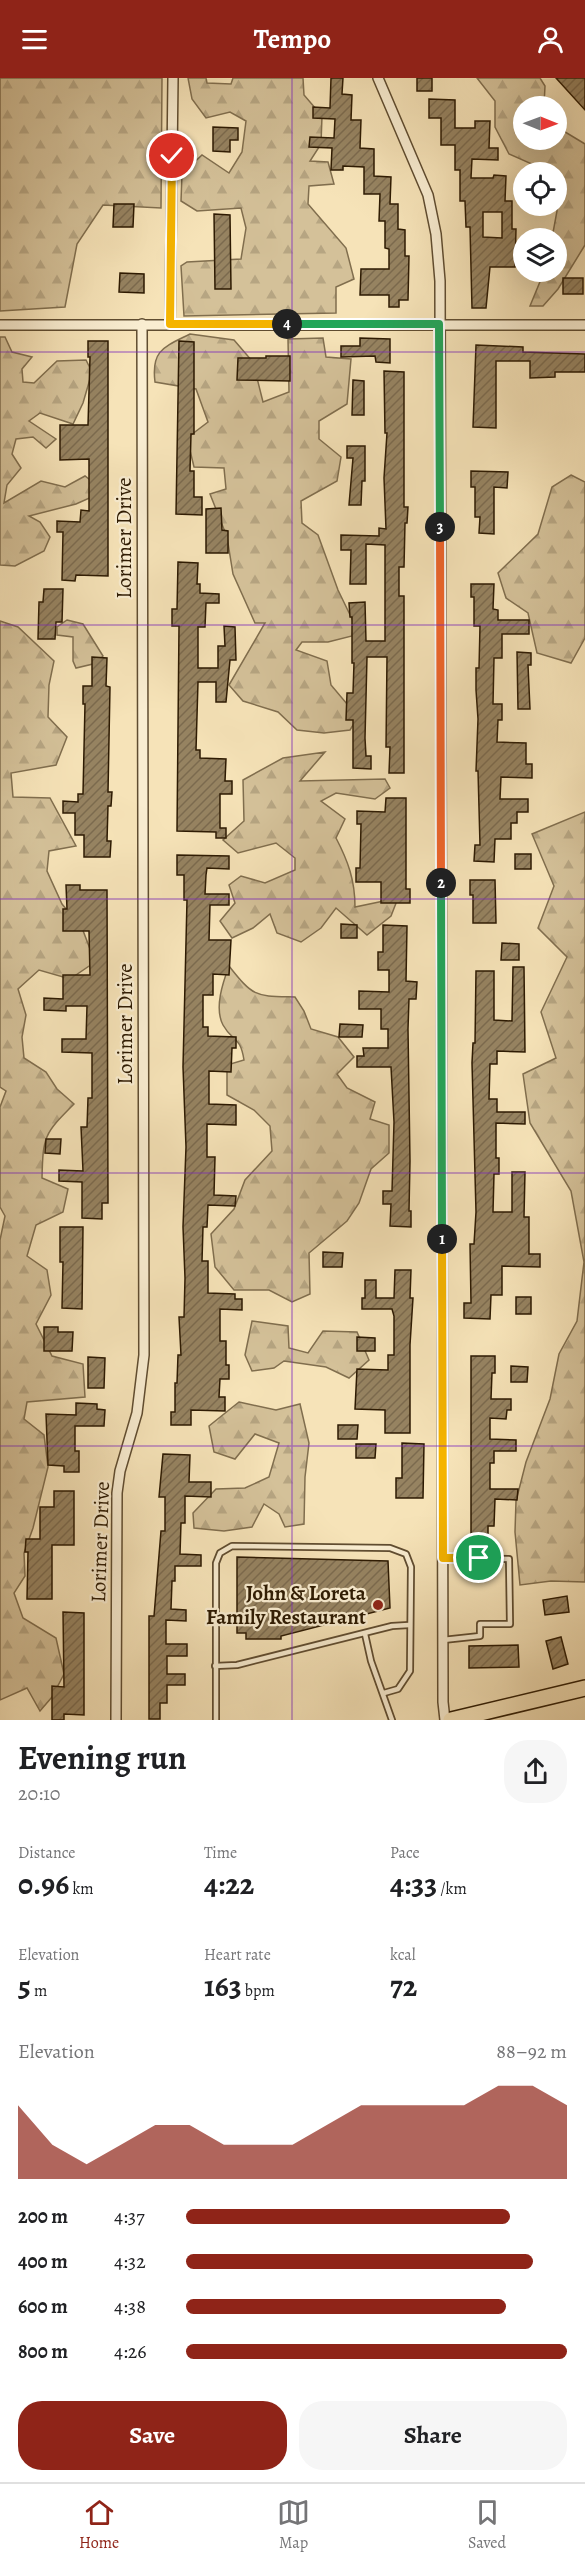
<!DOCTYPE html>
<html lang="en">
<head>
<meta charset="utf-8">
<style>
	:root { --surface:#fff; --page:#f6f6f6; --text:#202124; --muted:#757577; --line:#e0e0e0; --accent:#8f2418 }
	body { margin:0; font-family:Alegreya,serif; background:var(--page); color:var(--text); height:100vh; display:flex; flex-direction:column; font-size:22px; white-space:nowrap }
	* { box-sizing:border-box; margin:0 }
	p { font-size:20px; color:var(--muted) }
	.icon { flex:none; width:33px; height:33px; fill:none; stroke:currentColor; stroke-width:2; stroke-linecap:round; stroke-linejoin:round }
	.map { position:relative; height:1642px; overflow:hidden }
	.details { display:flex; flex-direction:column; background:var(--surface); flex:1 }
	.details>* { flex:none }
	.needle { width:39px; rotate:91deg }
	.buttons { position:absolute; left:513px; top:18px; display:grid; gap:12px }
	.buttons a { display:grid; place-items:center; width:54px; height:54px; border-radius:50%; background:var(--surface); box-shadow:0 6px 24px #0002; font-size:30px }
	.pin { position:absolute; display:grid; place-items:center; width:51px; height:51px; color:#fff; margin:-26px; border:3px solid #fff; border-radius:50%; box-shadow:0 2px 6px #0007 }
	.km { position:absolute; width:30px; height:30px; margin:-15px; border-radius:50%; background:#222; color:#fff; font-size:16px; line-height:30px; text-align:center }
	.round { display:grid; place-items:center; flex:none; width:63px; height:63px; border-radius:24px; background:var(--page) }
	.summary { display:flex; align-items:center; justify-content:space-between; height:102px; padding:0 18px }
	h1 { font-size:33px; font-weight:600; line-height:45px }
	.figures { display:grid; grid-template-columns:repeat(3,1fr); gap:9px; height:102px; padding:6px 18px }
	.figures div { display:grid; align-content:center }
	.figures b { font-size:30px; font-weight:600 }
	.figures small { font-size:16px; font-weight:400 }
	.figures p { font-size:16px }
	.chart { height:168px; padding:12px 18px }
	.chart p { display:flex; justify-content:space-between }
	.chart svg { width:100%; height:108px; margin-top:6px; fill:var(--accent); opacity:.7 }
	.button { display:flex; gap:12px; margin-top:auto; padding:12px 18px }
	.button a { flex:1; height:69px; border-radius:24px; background:var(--accent); color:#fff; font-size:24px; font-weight:600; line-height:69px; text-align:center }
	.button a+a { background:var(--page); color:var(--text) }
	ul { padding:0 18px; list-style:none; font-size:20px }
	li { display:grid; grid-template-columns:96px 72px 1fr; align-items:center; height:45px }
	li i { height:15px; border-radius:8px; background:var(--accent) }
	header { display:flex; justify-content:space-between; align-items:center; height:78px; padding:0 18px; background:var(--accent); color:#fff; font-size:27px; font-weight:600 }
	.tabs { display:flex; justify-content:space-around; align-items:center; height:84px; border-top:2px solid var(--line); background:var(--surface); font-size:16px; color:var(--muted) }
	.tabs a { display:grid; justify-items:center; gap:3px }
	.tabs .current { color:var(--accent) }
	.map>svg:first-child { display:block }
</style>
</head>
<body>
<header><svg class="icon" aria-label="menu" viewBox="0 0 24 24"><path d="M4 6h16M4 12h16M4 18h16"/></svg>Tempo<svg class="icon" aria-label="person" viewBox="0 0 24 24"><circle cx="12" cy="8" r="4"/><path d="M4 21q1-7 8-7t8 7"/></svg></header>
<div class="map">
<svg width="585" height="1642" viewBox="0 0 585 1642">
	<defs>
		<pattern id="forest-firs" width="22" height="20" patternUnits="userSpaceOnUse" patternTransform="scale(1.5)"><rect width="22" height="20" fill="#d4c199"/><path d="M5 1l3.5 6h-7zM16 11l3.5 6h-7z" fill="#b6a582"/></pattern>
		<pattern id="building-hatch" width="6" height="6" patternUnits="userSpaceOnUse" patternTransform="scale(1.5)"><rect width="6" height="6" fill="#968361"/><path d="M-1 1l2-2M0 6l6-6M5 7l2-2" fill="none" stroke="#7b6a4e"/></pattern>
	</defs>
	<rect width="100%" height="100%" fill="#f6e3b8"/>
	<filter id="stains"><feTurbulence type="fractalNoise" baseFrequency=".00333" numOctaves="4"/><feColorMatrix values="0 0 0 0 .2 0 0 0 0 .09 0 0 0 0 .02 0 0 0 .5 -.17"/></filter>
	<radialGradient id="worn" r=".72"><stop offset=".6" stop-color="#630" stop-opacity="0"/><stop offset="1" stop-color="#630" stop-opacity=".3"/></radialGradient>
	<g fill="url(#forest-firs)" stroke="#806e4e" stroke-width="1.5">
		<polygon points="0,0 162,0 161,130 103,127 77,166 65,229 0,233"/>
		<polygon points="188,0 206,0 207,5 231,6 233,0 303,0 304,17 322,38 321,66 310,83 328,84 334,106 309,108 308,126 346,170 354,201 336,209 336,235 184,238 181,188 187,184 241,181 246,150 241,130 197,133 181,123 182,96 202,77 229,95 242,74 246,43 230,34 206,40 192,21"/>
		<polygon points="477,0 540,0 545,8 544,28 524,28 524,62 556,62 557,49 585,66 585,167 558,211 543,228 530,228 544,194 556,194 556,160 552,160 557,133 556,94 544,94 541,90 509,76 495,49 495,23"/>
		<path d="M 190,256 L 234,262 L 253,284 L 263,324 L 289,314 L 288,261 L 323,260 L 326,279 L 351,281 L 347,326 L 319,343 L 319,361 L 341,379 L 337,403 L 301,423 L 302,445 L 318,457 L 338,512 L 354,545 L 352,558 L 328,564 L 302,564 L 296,572 L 327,583 L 331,607 L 358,639 L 350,652 L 324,655 L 297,652 L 278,634 L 243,623 L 229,607 L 265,545 L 255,545 L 233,496 L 227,459 L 210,416 L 226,411 L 224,390 L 194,389 L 187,360 L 208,344 L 196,311 L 155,304 C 151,272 164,269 190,256 Z"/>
		<polygon points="0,259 5,259 12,274 32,279 22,291 23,304 34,305 57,283 86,282 92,294 83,325 73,346 40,335 29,343 56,361 46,370 33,359 16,361 12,376 21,390 7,407 4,425 41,403 65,409 85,398 94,405 94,418 76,426 29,438 40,444 50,459 44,473 15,488 0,487"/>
		<polygon points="571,397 585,404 585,560 571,585 537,575 528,535 506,520 498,495 538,456 552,409"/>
		<polygon points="67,542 83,546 103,578 97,585 76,590 73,583 73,559 57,557 57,549"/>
		<path d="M 0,543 L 18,549 L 54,583 L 49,607 L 48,639 L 67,659 L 56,687 L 11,695 L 13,719 L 50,720 L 76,768 L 49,773 L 47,793 L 62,826 L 82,850 L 95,884 L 70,901 L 39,892 L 18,911 L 26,937 L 22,959 L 24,980 L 46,994 L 57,1011 L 74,1026 C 44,1056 43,1058 42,1100 L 68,1111 L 63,1134 L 36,1147 L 27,1178 L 47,1192 L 51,1217 L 36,1246 L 52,1278 L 83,1286 L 85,1319 L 27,1324 L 24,1341 L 44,1357 L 48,1389 L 33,1450 L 24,1475 L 25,1498 L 14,1515 L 23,1540 L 56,1560 L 64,1596 L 52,1619 L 40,1633 L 27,1610 L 0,1622 L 0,1162 L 5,1138 L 0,1129 L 0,1029 L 6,1013 L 0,1009 Z"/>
		<path d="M 325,674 L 300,703 L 385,701 L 390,710 L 375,721 L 336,715 L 321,723 L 345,741 L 336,760 C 348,783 355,802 355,829 L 398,820 L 391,838 L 367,857 L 336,830 L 321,850 L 301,864 L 277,855 L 270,836 L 253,850 L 232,860 L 220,843 L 235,825 L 229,807 L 241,798 L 265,805 L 295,792 L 295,780 L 276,765 L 238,775 L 223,762 L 244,743 L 243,702 L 283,680 Z"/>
		<polygon points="585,734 585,1504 551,1503 520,1507 515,1454 516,1423 526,1384 550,1321 559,1276 577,1243 584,1184 571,1113 530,1045 523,996 556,980 541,934 567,879 538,850 554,808 532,756"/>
		<path d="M 229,888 C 254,920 256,918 295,919 L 304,933 L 311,951 L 338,959 L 354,979 L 337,996 L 347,1010 L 375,1024 L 370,1041 L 389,1047 L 389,1075 L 371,1091 L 359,1125 L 347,1143 L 309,1175 L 310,1216 L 292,1224 L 269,1212 L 234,1212 L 215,1189 L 211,1156 L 234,1131 L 245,1102 L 272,1073 L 270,1048 L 254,1032 L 227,1017 L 227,987 L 244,982 C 240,957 233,965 223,947 C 214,930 223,904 229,888 Z"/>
		<polygon points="252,1243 288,1248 289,1270 308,1275 323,1253 357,1254 369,1282 349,1300 326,1289 284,1283 274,1290 252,1293 245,1277"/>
		<polygon points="239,1324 276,1332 300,1326 309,1365 305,1399 304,1446 285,1449 279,1436 264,1426 252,1449 224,1453 194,1450 193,1435 216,1411 245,1410 269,1399 279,1365 255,1356 235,1381 214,1374 209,1348"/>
	</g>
	<g fill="url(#building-hatch)" stroke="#2d1a02" stroke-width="1.5" fill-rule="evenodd">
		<polygon points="331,0 343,0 342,16 352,17 351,42 361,42 360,70 374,71 374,98 391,99 390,126 398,126 398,151 405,152 405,178 409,178 408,222 399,222 399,229 389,229 389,217 360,217 361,191 389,191 389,171 385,170 385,143 379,143 380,116 364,116 364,89 343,88 343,92 331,92 332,70 309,69 310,59 334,60 335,41 313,40 313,29 330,30"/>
		<rect x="417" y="0" width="15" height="13"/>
		<polygon points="556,0 585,0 585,32"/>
		<path d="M 429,21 L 455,22 L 455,50 L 475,50 L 475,43 L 490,43 L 489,70 L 498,70 L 498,82 L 472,81 L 471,100 L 493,100 L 494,97 L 506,98 L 505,123 L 512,123 L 512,151 L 516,151 L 515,189 L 490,189 L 486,230 L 472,230 L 470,149 L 466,149 L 465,123 L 460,123 L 460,92 L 455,92 L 455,67 L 441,67 L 441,40 L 429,40 ZM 483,134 L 502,134 L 502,160 L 483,159 Z"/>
		<polygon points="213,49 238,50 238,62 230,62 230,74 213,73"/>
		<polygon points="114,126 134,126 133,149 113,149"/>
		<polygon points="214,136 230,137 231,211 215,211"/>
		<polygon points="120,195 144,196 144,215 119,214"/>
		<rect x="563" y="200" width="20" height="16"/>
		<polygon points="360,260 390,261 390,285 376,284 375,278 341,279 341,268 360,268"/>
		<polygon points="88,263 108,263 108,498 76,497 75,503 62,502 63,454 57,454 57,443 80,444 81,432 89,433 89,381 60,382 60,347 88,347 90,279 88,279"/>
		<polygon points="179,263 194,264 194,356 191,356 190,393 194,393 194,419 202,419 202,437 176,436"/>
		<polygon points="476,267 523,269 523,274 585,276 585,294 555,294 555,299 530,300 530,283 496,283 496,350 473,349"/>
		<polygon points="266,278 290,278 290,303 237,302 238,280 266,280"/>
		<polygon points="384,293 404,294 404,429 408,429 407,445 405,445 404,489 399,489 399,518 404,518 404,695 389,695 390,669 386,669 387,579 367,579 365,660 366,678 371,678 371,691 353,690 353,642 346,642 347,615 353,615 354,585 352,585 352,539 350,539 349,525 365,524 366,563 385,563 385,467 366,466 366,506 350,506 351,472 341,472 341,457 379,458 379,450 386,451 384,400 387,355 385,355"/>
		<polygon points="353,302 364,303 364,337 352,337"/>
		<polygon points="347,368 365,368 365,403 362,403 361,427 349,427 353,380 347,380"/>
		<polygon points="471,393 508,394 507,410 494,409 494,456 479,455 480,439 475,439 475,409 471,409"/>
		<polygon points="221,430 222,452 228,453 228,475 206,475 206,431"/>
		<polygon points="178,484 198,485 197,506 200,506 200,515 219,516 219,525 206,525 205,549 198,549 198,590 218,590 218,568 225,568 224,548 235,549 236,582 230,582 226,624 216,624 216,604 198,604 196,672 200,672 200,680 226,681 225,703 232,703 232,716 220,716 220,750 226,750 226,760 216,760 216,754 177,753 179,548 172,548 172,531 177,531"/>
		<polygon points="471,506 494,506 493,531 498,532 498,542 529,542 529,556 502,556 502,580 494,580 493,626 502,626 502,642 498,642 497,664 526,665 526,686 532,686 532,700 501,699 500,721 528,721 528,734 517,734 517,745 511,745 511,761 495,761 494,784 474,783 475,767 480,767 478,693 476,693 478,641 476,612 476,590 479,590 480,548 474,548 474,519 471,519"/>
		<polygon points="44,511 63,511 62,544 56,544 55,561 38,561 39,524 43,524"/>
		<polygon points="517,574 531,575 531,587 528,587 530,631 518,631"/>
		<polygon points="92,579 107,580 106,608 110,609 108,714 112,714 111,728 108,728 107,763 111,763 110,779 84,779 84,757 75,757 75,735 63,735 63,723 78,724 78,716 83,716 85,626 83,626 83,608 92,608"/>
		<polygon points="386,720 406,720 406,811 410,811 410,825 381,825 381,804 356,804 356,790 360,790 361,746 357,746 357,733 385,734"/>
		<rect x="515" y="776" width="16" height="15"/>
		<polygon points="177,777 229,778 229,791 207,790 206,797 205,816 229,816 229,827 210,827 209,862 231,862 229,897 213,896 213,917 203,917 203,949 208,949 208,958 236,959 236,970 232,970 231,994 209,993 209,1026 236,1027 236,1047 207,1046 207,1079 215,1079 214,1117 236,1118 235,1128 208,1127 207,1149 203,1149 202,1183 208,1183 208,1215 235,1216 235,1221 242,1221 242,1232 220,1231 220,1263 226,1263 226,1287 229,1287 229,1301 220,1301 219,1319 225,1319 225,1333 191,1332 191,1347 171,1347 171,1334 175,1334 175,1305 177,1305 178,1277 181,1277 179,1239 184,1239 185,1200 183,1149 186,1069 183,989 187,822 184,822 184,797 177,797"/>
		<polygon points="470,802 495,802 496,845 473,845 473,817 470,817"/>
		<polygon points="66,807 80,807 80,812 107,812 108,1125 102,1125 102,1141 82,1140 82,1104 59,1103 59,1092 83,1093 81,1049 87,1049 88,1020 92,1020 92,975 62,974 62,961 86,961 87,928 66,928 66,933 44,932 44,920 63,921 63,897 90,897 89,853 63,853 63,831 67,831"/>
		<polygon points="341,846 357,847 357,860 341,860"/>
		<polygon points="383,847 407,848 406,903 417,904 416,921 409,921 408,951 410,1083 409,1133 411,1133 411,1149 390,1148 391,1126 383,1126 383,1113 392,1113 394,1044 391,989 357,989 357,978 364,978 363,970 388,970 388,951 381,951 381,931 359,931 359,913 389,914 389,892 378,892 378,874 383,874"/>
		<polygon points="502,865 519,866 519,882 501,882"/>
		<polygon points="513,889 524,889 525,974 497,973 497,986 490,986 489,1021 497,1021 497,1034 525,1034 525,1046 496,1045 496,1080 499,1080 499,1096 494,1096 493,1134 512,1134 512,1094 525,1094 524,1139 529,1139 529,1176 540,1176 540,1189 502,1188 502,1217 491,1217 490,1241 464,1240 464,1225 471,1225 470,1166 474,1166 476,1134 472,985 473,965 475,965 476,893 494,893 494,942 512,943"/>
		<polygon points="340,946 363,947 362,959 339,959"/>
		<polygon points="46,1061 61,1061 60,1076 45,1075"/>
		<polygon points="60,1149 83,1149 82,1231 62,1230 63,1184 60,1184"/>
		<polygon points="323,1174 343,1175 342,1189 323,1189"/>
		<polygon points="395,1192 411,1192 410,1220 413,1220 410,1267 410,1355 385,1355 385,1332 355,1331 357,1291 388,1292 388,1277 394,1277 394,1238 392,1231 362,1231 362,1220 365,1220 365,1202 376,1202 376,1220 394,1220"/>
		<rect x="516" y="1219" width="15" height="17"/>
		<polygon points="44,1249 58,1249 58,1254 73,1254 72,1273 44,1273"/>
		<polygon points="357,1259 375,1260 375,1273 357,1273"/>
		<polygon points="471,1278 495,1278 495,1295 492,1295 491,1321 511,1321 511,1332 507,1332 506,1341 490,1340 490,1361 516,1362 516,1373 494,1373 494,1385 490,1385 490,1411 518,1411 517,1422 495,1421 494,1448 488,1448 488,1456 471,1456"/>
		<polygon points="88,1279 105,1280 104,1310 88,1310"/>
		<polygon points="511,1288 528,1289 527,1304 511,1304"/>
		<polygon points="76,1325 97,1326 97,1331 105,1332 104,1348 75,1348 75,1373 79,1373 79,1394 64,1394 64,1388 48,1387 46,1336 76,1337"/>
		<polygon points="338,1347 358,1347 357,1361 338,1361"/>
		<polygon points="402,1365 424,1366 423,1420 396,1420 396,1400 402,1400"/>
		<polygon points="356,1366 376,1366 375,1380 356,1380"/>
		<polygon points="163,1376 190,1377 189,1404 211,1404 211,1419 185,1418 185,1445 181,1445 180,1476 201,1477 201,1488 175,1488 175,1503 172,1503 171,1531 186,1532 186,1543 166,1542 166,1566 187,1566 187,1578 167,1578 167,1596 185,1596 185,1607 167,1607 167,1625 160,1625 160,1641 149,1641 149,1538 154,1538 161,1453 165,1453 165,1419 159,1419"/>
		<polygon points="54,1413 74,1413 74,1467 52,1467 52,1521 27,1521 28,1474 25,1474 26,1461 40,1461 40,1429 54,1429"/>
		<polygon points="237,1479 388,1483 390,1530 281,1558 281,1561 246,1561 246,1555 237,1555"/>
		<polygon points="567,1518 569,1534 545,1537 543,1522"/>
		<polygon points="63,1534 84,1535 84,1637 64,1636 64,1642 52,1642 52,1608 64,1609"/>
		<polygon points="561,1559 568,1586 553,1591 546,1563"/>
		<polygon points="518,1567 519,1589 469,1590 469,1568"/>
	</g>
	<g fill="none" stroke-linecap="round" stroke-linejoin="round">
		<defs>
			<g id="lane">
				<polyline points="443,1480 509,1481 510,1546 480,1546 480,1558 443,1562"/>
				<polyline points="365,1556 371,1583 392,1642"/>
				<polyline points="215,1588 237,1587 392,1548 409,1547"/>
				<polyline points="216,1642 216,1485 220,1475 232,1468 390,1470 406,1476 411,1489 410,1593 398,1611 384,1615"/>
			</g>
			<g id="street">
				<polyline points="378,0 428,117 436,156 440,203 443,1624 445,1642"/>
				<polyline points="170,246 173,0"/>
				<polyline points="0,247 585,247"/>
				<polyline points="116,1642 117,1415 120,1393 137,1335 144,1277 142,246"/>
			</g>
			<polyline id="primary" points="451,1642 585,1610"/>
		</defs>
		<use href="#lane" stroke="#5f4c30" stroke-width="8"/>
		<use href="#street" stroke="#5f4c30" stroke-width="12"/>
		<use href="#primary" stroke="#2d1a02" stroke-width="18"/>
		<use href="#lane" stroke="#f9edd1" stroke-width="4.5"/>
		<use href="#street" stroke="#f9edd1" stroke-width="9"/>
		<use href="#primary" stroke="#f6e3b8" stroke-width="15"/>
	</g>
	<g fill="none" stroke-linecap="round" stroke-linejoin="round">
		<defs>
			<polyline id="split-1" points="442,1161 443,1480 479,1480"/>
			<polyline id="split-2" points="441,805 442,1161"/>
			<polyline id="split-3" points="440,449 441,805"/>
			<polyline id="split-4" points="287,246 439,246 440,449"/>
			<polyline id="split-5" points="172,78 170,246 287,246"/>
		</defs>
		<use href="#split-1" stroke="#fff" stroke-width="12"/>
		<use href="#split-2" stroke="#fff" stroke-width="12"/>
		<use href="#split-3" stroke="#fff" stroke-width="12"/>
		<use href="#split-4" stroke="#fff" stroke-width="12"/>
		<use href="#split-5" stroke="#fff" stroke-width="12"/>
		<use href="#split-1" stroke="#f5b400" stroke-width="8"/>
		<use href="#split-2" stroke="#22a559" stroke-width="8"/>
		<use href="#split-3" stroke="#f0652b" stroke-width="8"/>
		<use href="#split-4" stroke="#22a559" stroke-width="8"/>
		<use href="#split-5" stroke="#f5b400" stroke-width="8"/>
	</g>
	<path fill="none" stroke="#7b2cbf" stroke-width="1.5" stroke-opacity="0.55" d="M 292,0 L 292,1642M 0,274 L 585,274M 0,547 L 585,547M 0,821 L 585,821M 0,1095 L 585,1095M 0,1368 L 585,1368"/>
	<circle fill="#8f2418" stroke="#f9edd1" stroke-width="2" cx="378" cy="1527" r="6"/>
	<g text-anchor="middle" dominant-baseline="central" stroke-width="4.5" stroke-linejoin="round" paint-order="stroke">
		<g font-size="21" fill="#2d1a02" stroke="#f9edd1">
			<text transform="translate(124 460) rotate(-90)">Lorimer Drive</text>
			<text transform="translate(125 946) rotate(-90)">Lorimer Drive</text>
			<text transform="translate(100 1464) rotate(-88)">Lorimer Drive</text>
		</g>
		<g font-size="21" font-weight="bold" fill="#2d1a02" stroke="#f9edd1" text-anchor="end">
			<text x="366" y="1515">John &amp; Loreta<tspan x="366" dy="24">Family Restaurant</tspan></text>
		</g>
	</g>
	<rect width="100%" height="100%" filter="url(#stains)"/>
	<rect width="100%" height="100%" fill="url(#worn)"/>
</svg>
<div class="buttons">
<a><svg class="needle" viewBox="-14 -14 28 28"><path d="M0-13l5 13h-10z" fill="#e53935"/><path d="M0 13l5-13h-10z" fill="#757577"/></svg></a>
<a><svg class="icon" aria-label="locate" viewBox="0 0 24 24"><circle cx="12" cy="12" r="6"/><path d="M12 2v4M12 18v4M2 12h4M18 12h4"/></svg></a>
<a><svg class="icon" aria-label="layers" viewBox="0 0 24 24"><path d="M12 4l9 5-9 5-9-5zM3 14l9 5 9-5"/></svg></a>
</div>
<div class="pin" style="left:479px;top:1480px;background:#1e9e55"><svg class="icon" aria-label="arrive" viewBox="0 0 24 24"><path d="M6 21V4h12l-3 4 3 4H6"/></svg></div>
<div class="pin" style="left:172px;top:78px;background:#d93025"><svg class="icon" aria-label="check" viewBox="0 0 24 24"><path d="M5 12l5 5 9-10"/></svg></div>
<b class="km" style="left:442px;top:1161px">1</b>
<b class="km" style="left:441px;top:805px">2</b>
<b class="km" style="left:440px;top:449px">3</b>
<b class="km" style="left:287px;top:246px">4</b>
</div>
<section class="details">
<div class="summary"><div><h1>Evening run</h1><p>20:10</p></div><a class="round"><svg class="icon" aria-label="share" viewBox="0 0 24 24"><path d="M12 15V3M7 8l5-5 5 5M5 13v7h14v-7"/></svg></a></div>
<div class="figures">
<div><p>Distance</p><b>0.96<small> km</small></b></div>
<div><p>Time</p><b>4:22</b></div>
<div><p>Pace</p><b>4:33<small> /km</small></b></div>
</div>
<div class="figures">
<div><p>Elevation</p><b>5<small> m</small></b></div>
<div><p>Heart rate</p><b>163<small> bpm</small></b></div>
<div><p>kcal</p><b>72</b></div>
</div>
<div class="chart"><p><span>Elevation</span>88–92 m</p>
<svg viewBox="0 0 160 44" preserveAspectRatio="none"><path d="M0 44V14L10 30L20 38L30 30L40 22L50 22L60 30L70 30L80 30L90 22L100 14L110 14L120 14L130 14L140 6L150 6L160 14V44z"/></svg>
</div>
<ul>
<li><b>200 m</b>4:37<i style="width:85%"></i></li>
<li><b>400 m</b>4:32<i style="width:91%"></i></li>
<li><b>600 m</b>4:38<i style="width:84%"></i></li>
<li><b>800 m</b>4:26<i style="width:100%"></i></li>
</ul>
<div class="button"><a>Save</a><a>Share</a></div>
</section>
<nav class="tabs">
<a class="current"><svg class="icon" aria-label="home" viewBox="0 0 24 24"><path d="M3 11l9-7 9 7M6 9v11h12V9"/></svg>Home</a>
<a><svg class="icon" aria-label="map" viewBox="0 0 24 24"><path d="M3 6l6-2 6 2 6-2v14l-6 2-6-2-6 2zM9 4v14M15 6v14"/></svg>Map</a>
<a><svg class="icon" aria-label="saved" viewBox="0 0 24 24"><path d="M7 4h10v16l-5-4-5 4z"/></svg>Saved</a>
</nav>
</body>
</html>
